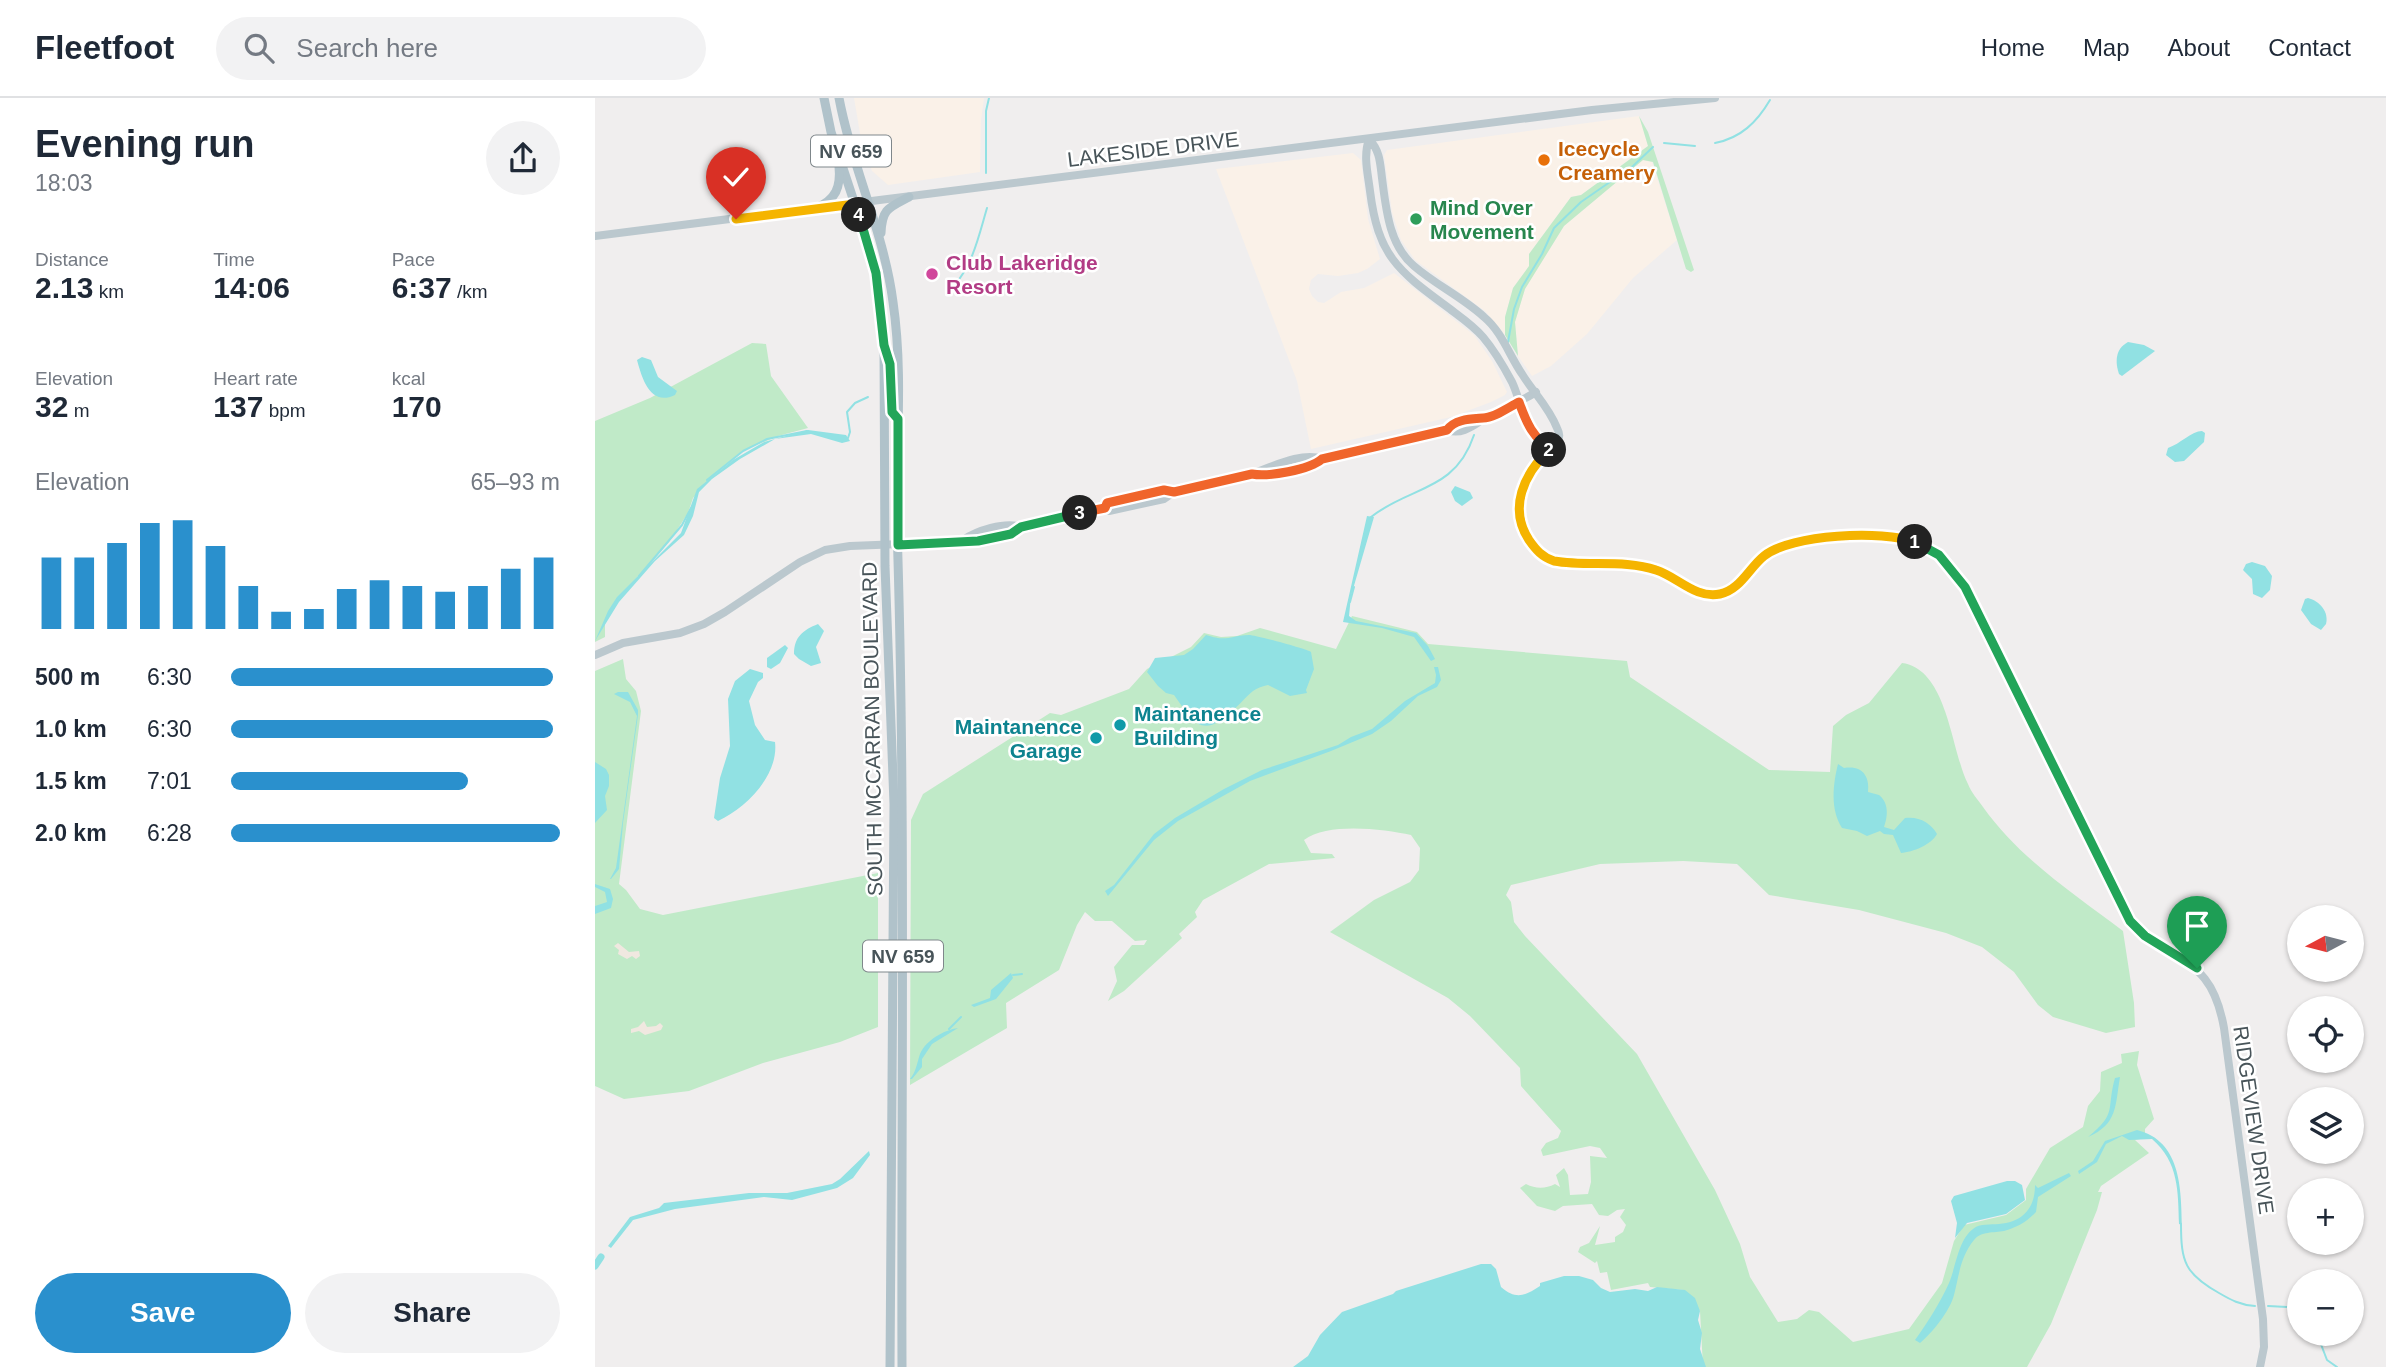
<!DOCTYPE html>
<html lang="en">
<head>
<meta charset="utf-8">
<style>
	:root { --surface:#fff; --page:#f2f2f3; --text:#1f2937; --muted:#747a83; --line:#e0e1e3; --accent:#2a90cd }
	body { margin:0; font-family:Helvetica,sans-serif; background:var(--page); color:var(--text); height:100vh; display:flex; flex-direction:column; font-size:26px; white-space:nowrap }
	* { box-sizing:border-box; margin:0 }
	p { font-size:23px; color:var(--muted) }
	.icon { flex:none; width:38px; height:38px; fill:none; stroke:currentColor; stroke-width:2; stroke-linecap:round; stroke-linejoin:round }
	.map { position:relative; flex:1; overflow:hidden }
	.sheet { display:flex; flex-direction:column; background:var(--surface); width:595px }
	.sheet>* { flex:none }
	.needle { width:46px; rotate:263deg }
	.controls { position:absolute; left:1692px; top:807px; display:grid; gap:14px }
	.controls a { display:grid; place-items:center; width:77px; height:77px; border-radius:50%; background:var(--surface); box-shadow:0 2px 5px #0004; font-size:35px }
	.pin { position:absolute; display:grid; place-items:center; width:60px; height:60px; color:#fff; margin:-72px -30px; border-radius:50% 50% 50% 0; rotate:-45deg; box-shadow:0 0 7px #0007 }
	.pin .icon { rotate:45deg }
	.km { position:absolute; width:35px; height:35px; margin:-18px; border-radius:50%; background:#222; color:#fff; font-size:19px; line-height:35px; text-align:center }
	.round { display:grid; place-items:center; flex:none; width:74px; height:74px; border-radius:37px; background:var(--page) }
	.summary { display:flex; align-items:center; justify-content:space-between; height:119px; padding:0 35px }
	h1 { font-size:38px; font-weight:700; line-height:52px }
	.stats { display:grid; grid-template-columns:repeat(3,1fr); gap:10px; height:119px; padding:7px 35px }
	.stats div { display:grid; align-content:center }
	.stats b { font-size:30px; font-weight:700 }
	.stats small { font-size:19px; font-weight:400 }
	.stats p { font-size:19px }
	.chart { height:196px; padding:14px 35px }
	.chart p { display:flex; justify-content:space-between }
	.chart svg { width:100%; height:126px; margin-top:7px; stroke:var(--accent); stroke-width:6 }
	.button { display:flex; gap:14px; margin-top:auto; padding:14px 35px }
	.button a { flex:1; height:80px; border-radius:42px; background:var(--accent); color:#fff; font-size:28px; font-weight:700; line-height:80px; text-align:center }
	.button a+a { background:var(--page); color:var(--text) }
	ul { padding:0 35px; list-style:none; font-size:23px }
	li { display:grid; grid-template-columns:112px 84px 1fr; align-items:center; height:52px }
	li i { height:18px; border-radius:9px; background:var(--accent) }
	header { display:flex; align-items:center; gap:42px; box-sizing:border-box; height:98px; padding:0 35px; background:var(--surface); border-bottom:2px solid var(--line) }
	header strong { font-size:33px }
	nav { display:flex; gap:38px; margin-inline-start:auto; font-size:24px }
	.search { width:490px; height:63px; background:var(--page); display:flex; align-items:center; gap:18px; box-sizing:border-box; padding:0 24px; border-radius:38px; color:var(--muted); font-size:26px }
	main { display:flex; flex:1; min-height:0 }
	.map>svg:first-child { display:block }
</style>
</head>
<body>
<header>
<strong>Fleetfoot</strong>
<div class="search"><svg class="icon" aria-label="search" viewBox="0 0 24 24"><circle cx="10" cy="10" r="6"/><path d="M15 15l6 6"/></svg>Search here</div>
<nav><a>Home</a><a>Map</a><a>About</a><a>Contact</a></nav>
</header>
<main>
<section class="sheet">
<div class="summary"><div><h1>Evening run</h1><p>18:03</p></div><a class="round"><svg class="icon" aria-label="share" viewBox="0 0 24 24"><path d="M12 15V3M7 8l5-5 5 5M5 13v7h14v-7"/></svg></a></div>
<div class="stats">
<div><p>Distance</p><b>2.13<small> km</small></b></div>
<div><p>Time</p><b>14:06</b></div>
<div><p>Pace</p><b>6:37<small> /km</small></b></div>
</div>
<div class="stats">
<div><p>Elevation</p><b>32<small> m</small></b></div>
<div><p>Heart rate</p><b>137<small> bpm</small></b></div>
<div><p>kcal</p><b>170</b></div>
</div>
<div class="chart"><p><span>Elevation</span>65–93 m</p>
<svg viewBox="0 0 160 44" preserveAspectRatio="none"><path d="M5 44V19M15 44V19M25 44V14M35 44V7M45 44V6M55 44V15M65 44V29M75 44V38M85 44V37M95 44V30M105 44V27M115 44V29M125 44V31M135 44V29M145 44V23M155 44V19"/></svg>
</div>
<ul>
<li><b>500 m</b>6:30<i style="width:98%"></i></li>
<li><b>1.0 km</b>6:30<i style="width:98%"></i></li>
<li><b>1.5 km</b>7:01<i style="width:72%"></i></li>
<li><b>2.0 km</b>6:28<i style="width:100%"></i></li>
</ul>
<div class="button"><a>Save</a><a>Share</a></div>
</section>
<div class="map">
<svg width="1791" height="1269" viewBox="0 0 1791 1269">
	<rect width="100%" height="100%" fill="#f0eeee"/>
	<g fill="#faf1e8">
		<polygon points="259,0 389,0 386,22 385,74 293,87 277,73 267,47"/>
		<polygon points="1044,18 1053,48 986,97 976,99 934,156 934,168 918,190 910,219 910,237 890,213 820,162 806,142 797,114 789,57 792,52"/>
		<polygon points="758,55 766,62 773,121 785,161 772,171 763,175 743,178 723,176 716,182 714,191 717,198 723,204 729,205 746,194 769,190 799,175 879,237 897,263 912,294 910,297 896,304 856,319 716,351 702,283 621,71"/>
		<polygon points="1048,62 1057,64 1082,142 1038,180 992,236 956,268 937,278 923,258 920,224 930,191 969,128"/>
	</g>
	<g fill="#c0eac8">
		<polygon points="1044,18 1053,34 1099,172 1096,174 1091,171 1058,64 1048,62 969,128 930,191 920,224 923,258 910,237 910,219 918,190 934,168 934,156 976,99 986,97 1053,48"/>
		<polygon points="157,245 171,246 176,278 213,330 183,338 147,353 120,377 98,400 93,415 74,444 19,505 10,522 10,539 0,544 0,323 55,300"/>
		<path d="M 757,518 L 822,534 L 833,546 L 1032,563 L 1035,579 L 1174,672 L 1235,674 L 1238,628 L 1251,617 L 1274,605 L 1307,565 C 1353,571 1356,653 1373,686 C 1376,694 1383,702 1388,709 C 1425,761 1478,795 1528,833 L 1539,905 L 1540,929 L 1511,935 L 1458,919 L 1443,907 L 1419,874 L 1387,849 L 1351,835 L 1264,812 L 1174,797 L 1142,766 L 1088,763 L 1005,766 L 916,787 L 911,797 L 916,804 L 919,824 L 930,838 L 1042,956 L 1120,1092 L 1145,1146 L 1155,1179 L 1183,1224 L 1202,1221 L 1214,1212 L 1224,1214 L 1258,1244 L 1314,1231 L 1347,1185 L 1359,1143 L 1369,1127 L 1411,1117 L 1431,1102 L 1431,1091 L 1455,1050 L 1488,1029 L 1493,1008 L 1505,993 L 1506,974 L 1527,965 L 1526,956 L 1544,953 L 1542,967 L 1559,1021 L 1550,1031 L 1550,1040 L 1540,1042 L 1554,1055 L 1506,1088 L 1503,1094 L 1507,1094 L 1502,1112 L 1456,1226 L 1432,1269 L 1108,1269 L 1105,1213 L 1088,1192 L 1055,1189 L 1053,1185 L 1016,1192 L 1012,1174 L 1005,1175 L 1002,1163 L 1000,1165 L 983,1154 L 985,1149 L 994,1145 L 1005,1128 L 1000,1147 L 1020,1144 L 1020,1139 L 1028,1134 L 1031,1127 L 1025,1119 L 1030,1111 L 1022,1112 L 1013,1118 L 1004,1117 L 997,1106 L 968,1108 L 960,1113 L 942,1108 L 925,1090 L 931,1086 C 941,1091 950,1091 960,1086 L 965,1089 L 961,1077 L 969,1070 L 973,1077 L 975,1097 L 993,1096 L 996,1084 L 995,1058 L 1012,1060 L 1005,1050 L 995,1048 L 948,1058 L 946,1052 L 951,1045 L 963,1040 L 966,1033 L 926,988 L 925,970 L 875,918 L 853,900 L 735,834 L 779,802 L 815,784 L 824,772 L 825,750 L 816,737 C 788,731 733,724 709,742 L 716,755 L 737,756 L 740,760 L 674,766 L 608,802 L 600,814 L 602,819 L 584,836 L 587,840 L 529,893 L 513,903 L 522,883 L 519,869 L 537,847 L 549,847 L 552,842 L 540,843 L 517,823 L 500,823 L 490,814 L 482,827 L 464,872 L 411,905 L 412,930 L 315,987 L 316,722 L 328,696 L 455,615 L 466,617 L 534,591 L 552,571 L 596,549 L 609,535 L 626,539 L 642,538 L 665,530 L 741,551 Z"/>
		<polygon points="28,561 31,581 41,593 46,613 24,786 31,792 45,811 68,817 283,775 283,929 245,944 168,965 94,993 29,1001 0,988 0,573"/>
	</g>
	<g fill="#f0e8e0">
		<polygon points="23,845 34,854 44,853 45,858 41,861 37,858 32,861 23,856 24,852 19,848"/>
		<polygon points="49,923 52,929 61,928 65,925 68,928 66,932 50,937 44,933 36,935 36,931 43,929"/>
	</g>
	<g fill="#91e1e3">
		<path d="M 1533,244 L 1549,247 L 1560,253 L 1527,278 L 1524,276 C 1520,264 1520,251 1533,244 Z"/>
		<path d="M 47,259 L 56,262 L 63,279 L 82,293 L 80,297 C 55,309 47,280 42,262 Z"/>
		<polygon points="213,332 251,337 255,343 247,345 216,336 180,341 145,361 117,381 104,394 98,418 89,437 60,463 24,504 0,543 13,513 22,499 86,435 102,391 138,362 169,344"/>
		<path d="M 1607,333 L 1610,335 L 1609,344 L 1589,363 L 1580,364 L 1571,357 L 1573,350 C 1585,346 1597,333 1607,333 Z"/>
		<polygon points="860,388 875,394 878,400 867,408 860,403 856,394"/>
		<polygon points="772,418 779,419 756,498 754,518 761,523 821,535 833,548 840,561 836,563 819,539 787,530 748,524"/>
		<polygon points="1657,464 1670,468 1677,478 1675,492 1667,500 1658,496 1657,481 1648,472 1651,466"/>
		<path d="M 1713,500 C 1725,503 1734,514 1731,526 L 1726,532 L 1716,526 L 1706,512 L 1710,501 Z"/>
		<path d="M 223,526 L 229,533 L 221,549 L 226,565 L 216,568 L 204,561 L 199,556 C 199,539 208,532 223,526 Z"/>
		<path d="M 611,537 C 633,544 633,538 654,537 C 660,537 712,551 716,554 L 719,571 L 711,592 L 712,595 L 695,598 L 673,587 C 668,588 662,590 658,593 C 642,606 615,646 595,618 L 588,619 L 591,614 L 579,597 L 571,595 L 563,588 L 552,574 L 560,560 L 589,557 L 598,551 Z"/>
		<polygon points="190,547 193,550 185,565 176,571 172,569 172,560"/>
		<polygon points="839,569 843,569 846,582 842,589 823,598 796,623 777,636 736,653 655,683 583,723 559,742 513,798 510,793 519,787 559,736 580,720 629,691 667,672 743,647 756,639 777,631 810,603 840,585 841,577"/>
		<path d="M 155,571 L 168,575 L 168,580 L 163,584 L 154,603 L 160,627 L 170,642 L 180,644 C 184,677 151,710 123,723 L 119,720 L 125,680 L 135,648 L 133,601 L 140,583 Z"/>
		<polygon points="23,594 33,594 43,612 43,617 28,725 24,771 16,781 15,781 21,770 42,618 35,604 19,596"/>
		<polygon points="0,664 11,671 14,677 14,688 10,698 12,712 0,725"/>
		<path d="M 1243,666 L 1249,670 C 1267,667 1275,678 1273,694 L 1284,697 C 1294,705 1293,718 1289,729 L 1299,732 L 1310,720 C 1324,718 1336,725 1342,736 C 1336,747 1318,754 1306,755 L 1298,737 L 1289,736 L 1285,733 L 1272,738 L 1262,733 L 1247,730 C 1235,711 1238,686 1243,666 Z"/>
		<polygon points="0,786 15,791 18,801 16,810 0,816 0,808 12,804 10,794 0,789"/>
		<polygon points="416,875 418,880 401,901 379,909 376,907 395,900 396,892"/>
		<path d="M 363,930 L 337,946 L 327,961 L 327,969 L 317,981 L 315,981 C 321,974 322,965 325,956 C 331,942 349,932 363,930 Z"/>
		<path d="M 1525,979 C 1520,1008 1523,1026 1493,1039 C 1523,1015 1511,1011 1520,980 Z"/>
		<path d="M 1542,1032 C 1586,1043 1586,1090 1587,1127 L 1584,1126 C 1583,1094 1584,1064 1557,1041 L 1534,1042 L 1527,1038 L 1511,1046 L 1502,1064 L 1484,1076 L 1483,1073 L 1498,1063 L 1510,1043 Z"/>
		<polygon points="274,1053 275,1057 258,1080 242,1090 197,1102 169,1099 80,1111 38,1122 16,1150 13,1148 35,1119 64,1110 69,1105 154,1095 192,1095 237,1086 245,1081"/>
		<path d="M 1474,1075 L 1476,1078 L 1443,1099 L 1441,1114 C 1432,1124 1421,1130 1409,1133 C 1399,1135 1386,1133 1379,1142 C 1365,1159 1364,1178 1359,1197 C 1355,1213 1337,1235 1325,1245 L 1320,1242 C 1333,1224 1345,1205 1354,1185 C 1361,1169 1363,1142 1378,1131 C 1385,1125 1396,1127 1404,1126 C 1428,1124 1440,1110 1440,1087 L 1443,1090 Z"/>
		<polygon points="1412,1083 1420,1083 1427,1087 1430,1102 1411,1116 1372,1125 1360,1140 1362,1125 1356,1103 1359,1098"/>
		<path d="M 886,1166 L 896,1166 L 901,1171 L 906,1189 C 921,1202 930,1198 945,1188 L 945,1185 L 969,1178 L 984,1178 L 998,1182 L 1006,1190 L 1015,1194 L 1040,1191 L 1053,1193 L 1062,1189 L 1090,1192 L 1100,1200 L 1105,1213 L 1103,1222 L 1107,1235 L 1105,1251 L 1111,1269 L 698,1269 L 713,1258 L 725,1237 L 747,1214 L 798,1196 L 801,1193 Z"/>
	</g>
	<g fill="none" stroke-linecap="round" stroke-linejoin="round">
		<g stroke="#91e1e3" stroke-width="2">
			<polyline points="1069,45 1100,48"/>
			<path d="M 1120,45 C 1146,40 1162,24 1175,2"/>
			<polyline points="391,75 391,13 394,0"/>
			<path d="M 358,189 C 378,167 384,137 392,110"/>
			<polyline points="913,244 919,211 927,189 947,156 959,130 986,104 1038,68 1058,49"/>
			<polyline points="253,340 255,334 252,314 260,305 273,299"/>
			<polyline points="112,382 148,353 172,341 212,333"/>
			<path d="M 776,419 C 815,388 860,394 879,337"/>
			<polyline points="44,478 87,427 96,410"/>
			<polyline points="755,504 759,489"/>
			<polyline points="418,877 427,876"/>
			<polyline points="354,931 366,919"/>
			<path d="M 1586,1126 C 1586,1164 1590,1176 1624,1195 C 1636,1202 1645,1207 1660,1208"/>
			<polyline points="1673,1208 1692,1209 1704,1214"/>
			<polyline points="1722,1236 1732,1262 1742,1269"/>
		</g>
		<polyline stroke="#91e1e3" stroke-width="7" points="0,1168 6,1159"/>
		<g stroke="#bbc8ce" stroke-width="8">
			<polyline points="0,138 997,12 1120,0"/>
			<path d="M 852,332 C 868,338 880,326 892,319 C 908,310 925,304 941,294"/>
			<path d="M 958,349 C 931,343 927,305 917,284 C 909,269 899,252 888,239 C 878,227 864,218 851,208 C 802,172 783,157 775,93 C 773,76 768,58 774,41 C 785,53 785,64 787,80 C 791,111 794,147 819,168 C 841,187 867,199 889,219 C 907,234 914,257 927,276 C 938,294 954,309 962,330 C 965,336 965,339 962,345 C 935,371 910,405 934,441 C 940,450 946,459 957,462 C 989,472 1025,462 1057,471 C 1078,476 1093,495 1115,497 C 1145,499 1154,465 1177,452 C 1196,442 1218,442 1239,440 C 1314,432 1345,441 1381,511 L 1531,817 C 1541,831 1553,839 1568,848 C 1606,871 1621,885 1629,930 L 1668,1221 L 1669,1249 L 1665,1269"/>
			<path d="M 657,376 C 672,380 714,372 727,361 L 852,332 C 859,323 877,317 889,321"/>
			<polyline points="510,410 514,413 569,401 579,394"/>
			<path d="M 368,442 C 381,433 410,423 426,429"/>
			<path d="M 0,557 L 28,545 L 85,535 L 109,526 L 130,514 L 205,464 L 230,452 L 255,448 L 383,443 L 416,436 L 426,429 L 510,410 L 512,405 L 569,392 L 579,394 C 603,388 629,384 653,377 C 673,371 706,353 727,361"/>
		</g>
		<g stroke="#b0c2ca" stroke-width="9">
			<polyline points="229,0 236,34 274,149 281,175 289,247 290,468 299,706 295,1269"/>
			<path d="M 244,0 C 257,70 289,134 298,204 C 309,279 300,354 302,429 C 311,709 306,989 307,1269"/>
			<path d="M 221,110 C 241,102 246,89 244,68"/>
			<path d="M 286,135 C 287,111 293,110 314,99"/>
			<polyline points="294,266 297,314 303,321"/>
		</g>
	</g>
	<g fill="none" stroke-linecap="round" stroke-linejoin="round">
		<defs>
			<polyline id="split-1" points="1320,444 1344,457 1370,489 1535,823 1550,838 1602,870"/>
			<path id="split-2" d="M 954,352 C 929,376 913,410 934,442 C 941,452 947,459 959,463 C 992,469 1029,461 1061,472 C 1083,479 1100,501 1125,496 C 1145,492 1154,470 1169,458 C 1196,436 1288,432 1320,444"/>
			<path id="split-3" d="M 485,415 L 510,410 L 512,405 L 569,392 L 579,394 L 657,376 C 673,379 714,372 727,361 L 852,332 C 860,321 876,321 888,320 C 899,320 914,309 924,304 C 930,321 939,345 958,349 L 954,352"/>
			<polyline id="split-4" points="264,117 281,175 289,247 295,266 297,314 303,321 303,447 383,443 416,436 426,429 485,415"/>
			<polyline id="split-5" points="141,121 260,106 264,117"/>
		</defs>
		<use href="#split-1" stroke="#fff" stroke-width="14"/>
		<use href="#split-2" stroke="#fff" stroke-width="14"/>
		<use href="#split-3" stroke="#fff" stroke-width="14"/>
		<use href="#split-4" stroke="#fff" stroke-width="14"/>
		<use href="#split-5" stroke="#fff" stroke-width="14"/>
		<use href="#split-1" stroke="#22a559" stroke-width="9"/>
		<use href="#split-2" stroke="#f5b400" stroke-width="9"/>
		<use href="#split-3" stroke="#f0652b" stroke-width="9"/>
		<use href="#split-4" stroke="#22a559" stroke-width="9"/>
		<use href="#split-5" stroke="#f5b400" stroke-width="9"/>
	</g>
	<circle fill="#e8710a" stroke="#fff" stroke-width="2.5" cx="949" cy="62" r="7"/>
	<circle fill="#2e9e5b" stroke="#fff" stroke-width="2.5" cx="821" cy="121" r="7"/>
	<circle fill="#d1479c" stroke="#fff" stroke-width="2.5" cx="337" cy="176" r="7"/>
	<g fill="#0f9aa8" stroke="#fff" stroke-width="2.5">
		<circle cx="525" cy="627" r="7"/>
		<circle cx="501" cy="640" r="7"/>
	</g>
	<g text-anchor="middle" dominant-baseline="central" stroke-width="5" stroke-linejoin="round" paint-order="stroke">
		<g fill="#fff" stroke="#7f878b" stroke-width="2">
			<rect x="216" y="37.5" width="80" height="31" rx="5"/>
			<rect x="268" y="842.5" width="80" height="31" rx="5"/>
		</g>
		<g font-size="19" font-weight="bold" fill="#485459">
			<text x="256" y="53">NV 659</text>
			<text x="308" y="858">NV 659</text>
		</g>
		<g font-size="21" font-weight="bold" fill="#c56008" stroke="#fff" text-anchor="start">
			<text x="963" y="50">Icecycle<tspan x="963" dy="24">Creamery</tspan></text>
		</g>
		<g font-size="21" fill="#485459" stroke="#fff">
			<text transform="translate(558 51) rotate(-7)">LAKESIDE DRIVE</text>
			<text transform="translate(277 631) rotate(-91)">SOUTH MCCARRAN BOULEVARD</text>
			<text transform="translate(1659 1022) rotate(82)">RIDGEVIEW DRIVE</text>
		</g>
		<g font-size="21" font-weight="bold" fill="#27864d" stroke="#fff" text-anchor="start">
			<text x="835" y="109">Mind Over<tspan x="835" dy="24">Movement</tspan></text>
		</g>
		<g font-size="21" font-weight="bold" fill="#b23c85" stroke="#fff" text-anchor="start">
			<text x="351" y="164">Club Lakeridge<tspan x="351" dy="24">Resort</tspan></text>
		</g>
		<g font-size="21" font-weight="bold" fill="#0d838f" stroke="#fff" text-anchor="start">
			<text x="539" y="615">Maintanence<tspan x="539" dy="24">Building</tspan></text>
			<text x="487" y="628" text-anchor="end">Maintanence<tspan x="487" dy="24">Garage</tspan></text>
		</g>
	</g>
</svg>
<div class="controls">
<a><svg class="needle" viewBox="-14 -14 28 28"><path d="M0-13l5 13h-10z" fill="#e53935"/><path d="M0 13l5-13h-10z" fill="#747a83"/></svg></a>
<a><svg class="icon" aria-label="locate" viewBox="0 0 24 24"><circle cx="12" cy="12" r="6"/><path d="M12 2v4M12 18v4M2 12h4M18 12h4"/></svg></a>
<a><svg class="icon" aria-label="layers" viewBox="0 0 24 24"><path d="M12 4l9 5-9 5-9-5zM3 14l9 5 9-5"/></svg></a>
<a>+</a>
<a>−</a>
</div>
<div class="pin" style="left:1602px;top:870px;background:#1e9e55"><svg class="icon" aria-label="arrive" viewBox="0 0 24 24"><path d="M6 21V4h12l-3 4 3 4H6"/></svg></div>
<div class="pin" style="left:141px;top:121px;background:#d93025"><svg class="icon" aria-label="check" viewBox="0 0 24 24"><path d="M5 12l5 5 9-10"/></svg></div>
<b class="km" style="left:1320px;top:444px">1</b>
<b class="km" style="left:954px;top:352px">2</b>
<b class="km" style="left:485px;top:415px">3</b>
<b class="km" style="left:264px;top:117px">4</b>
</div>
</main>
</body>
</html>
